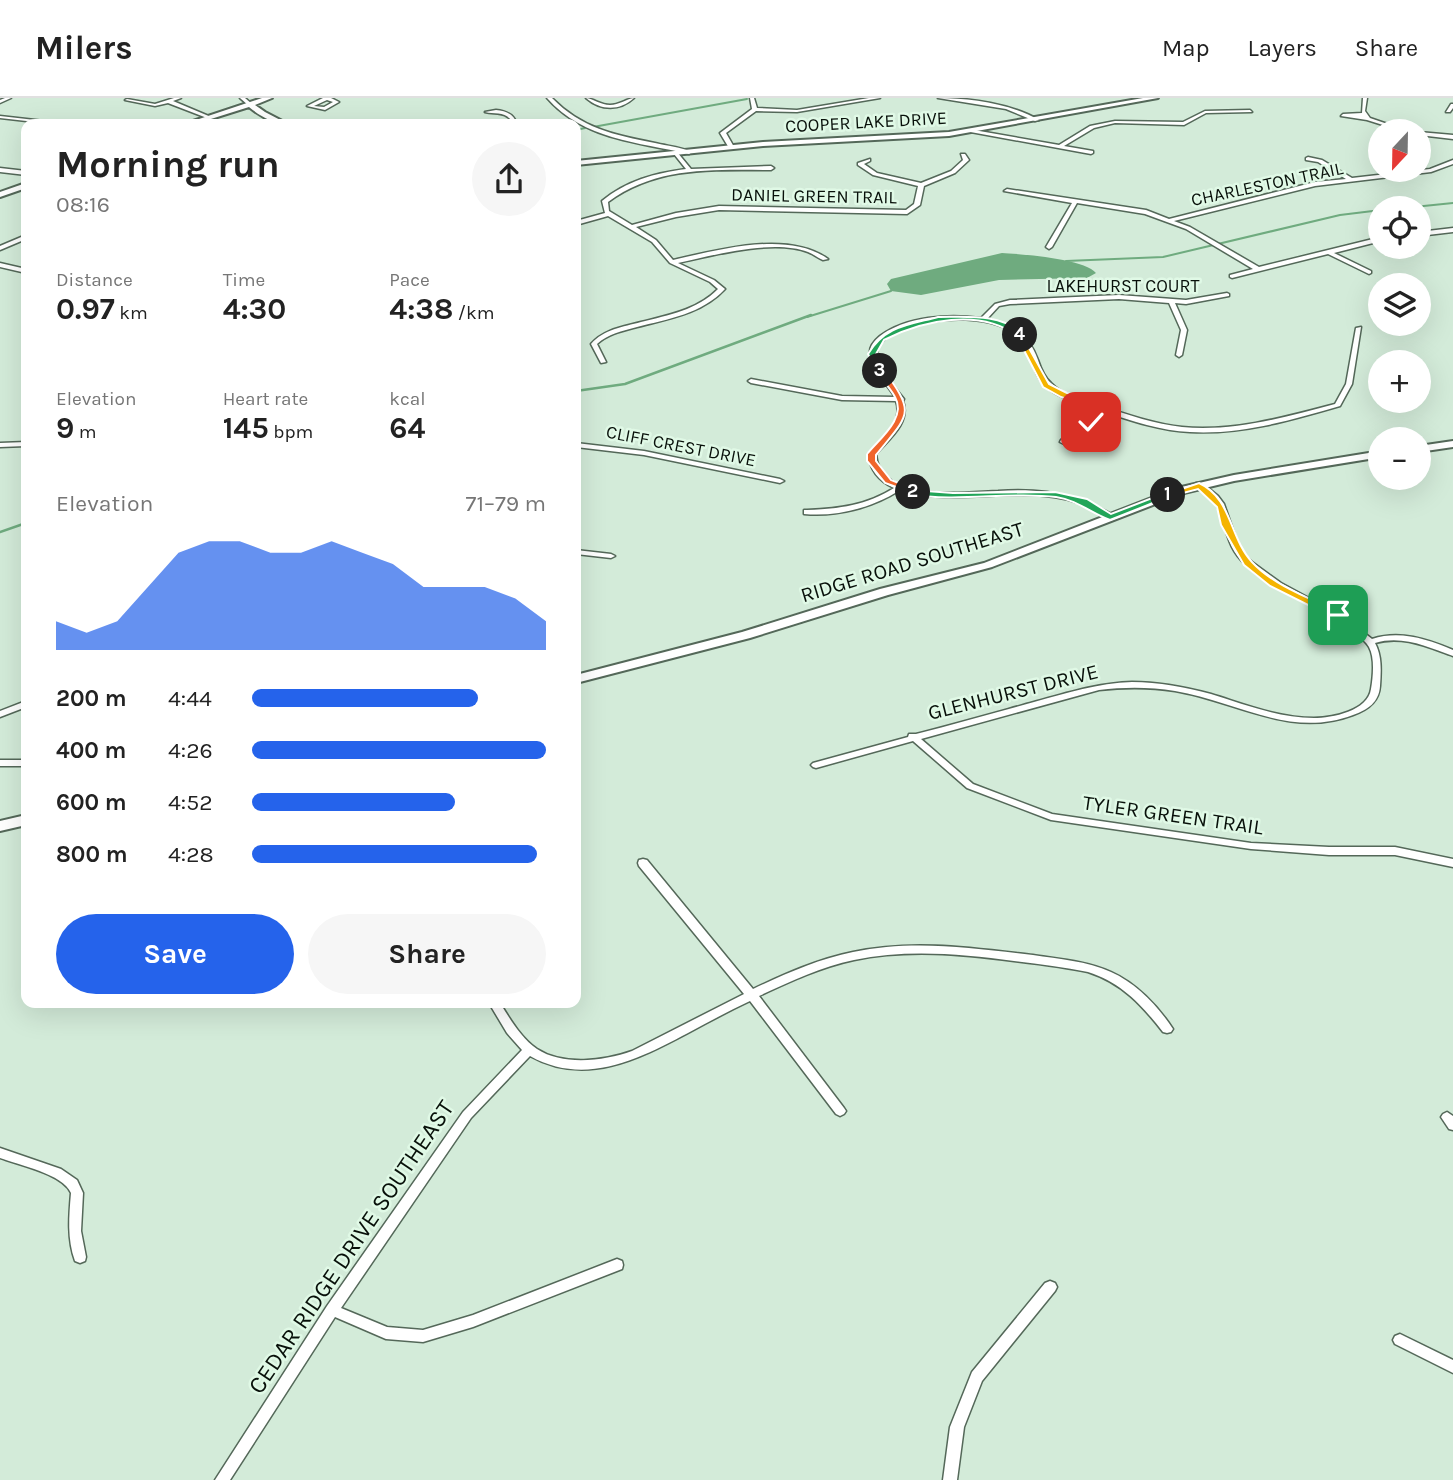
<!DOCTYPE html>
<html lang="en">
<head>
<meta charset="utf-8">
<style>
	:root { --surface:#fff; --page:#f6f6f6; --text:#222; --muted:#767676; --line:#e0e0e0; --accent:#2563eb }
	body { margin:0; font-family:Karla,sans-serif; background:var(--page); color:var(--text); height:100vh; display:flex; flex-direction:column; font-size:26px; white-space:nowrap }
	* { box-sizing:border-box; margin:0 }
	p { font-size:23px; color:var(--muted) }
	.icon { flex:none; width:38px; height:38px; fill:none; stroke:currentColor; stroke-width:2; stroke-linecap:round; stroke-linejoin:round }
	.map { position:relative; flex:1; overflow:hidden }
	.side { position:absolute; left:21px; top:21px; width:560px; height:889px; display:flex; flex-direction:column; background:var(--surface); border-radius:14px; box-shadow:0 7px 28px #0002 }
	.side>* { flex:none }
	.needle { width:46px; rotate:202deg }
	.fabs { position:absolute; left:1368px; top:21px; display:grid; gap:14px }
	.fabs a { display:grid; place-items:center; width:63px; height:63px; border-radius:50%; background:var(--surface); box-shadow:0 7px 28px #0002; font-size:35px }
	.pin { position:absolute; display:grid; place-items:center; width:60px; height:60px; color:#fff; margin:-30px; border-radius:14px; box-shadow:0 4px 10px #0006 }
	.km { position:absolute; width:35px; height:35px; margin:-18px; border-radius:50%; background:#222; color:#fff; font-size:19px; line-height:35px; text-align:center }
	.round { display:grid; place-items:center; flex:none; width:74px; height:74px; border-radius:37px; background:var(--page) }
	.head { display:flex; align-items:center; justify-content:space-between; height:119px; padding:0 35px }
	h1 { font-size:38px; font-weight:700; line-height:52px }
	.figures { display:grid; grid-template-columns:repeat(3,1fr); gap:10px; height:119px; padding:7px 35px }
	.figures div { display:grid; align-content:center }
	.figures b { font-size:30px; font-weight:700 }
	.figures small { font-size:19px; font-weight:400 }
	.figures p { font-size:19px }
	.chart { height:196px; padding:14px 35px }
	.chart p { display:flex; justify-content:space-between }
	.chart svg { width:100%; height:126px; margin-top:7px; fill:var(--accent); opacity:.7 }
	.primary-button { display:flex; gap:14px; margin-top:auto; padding:14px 35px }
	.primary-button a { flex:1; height:80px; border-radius:42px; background:var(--accent); color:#fff; font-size:28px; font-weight:700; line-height:80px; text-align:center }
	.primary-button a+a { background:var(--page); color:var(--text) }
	ul { padding:0 35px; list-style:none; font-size:23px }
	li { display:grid; grid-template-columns:112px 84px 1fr; align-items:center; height:52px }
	li i { height:18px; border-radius:9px; background:var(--accent) }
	header { display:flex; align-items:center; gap:42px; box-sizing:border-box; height:98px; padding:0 35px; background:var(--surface); border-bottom:2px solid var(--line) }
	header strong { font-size:33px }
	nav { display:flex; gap:38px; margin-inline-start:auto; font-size:24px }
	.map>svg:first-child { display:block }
</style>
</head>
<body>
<header>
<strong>Milers</strong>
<nav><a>Map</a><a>Layers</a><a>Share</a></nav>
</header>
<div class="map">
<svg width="1453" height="1382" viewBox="0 0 1453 1382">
	<rect width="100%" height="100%" fill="#d3ebd9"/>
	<path fill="#6fab7f" d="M 1002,155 C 1022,156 1085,161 1096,175 L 1087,180 L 999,182 L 921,197 L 891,193 L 887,186 L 891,181 Z"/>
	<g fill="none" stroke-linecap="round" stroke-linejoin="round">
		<g stroke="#6fab7f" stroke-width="2">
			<polyline points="593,29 747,1"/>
			<polyline points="576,32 585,30"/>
			<polyline points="1404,110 1453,105"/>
			<polyline points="1066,163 1163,159 1340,117 1381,112"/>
			<polyline points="807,219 891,193"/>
		</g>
		<g stroke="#6fab7f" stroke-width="2.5">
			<polyline points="576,293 625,286 811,217"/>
			<polyline points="0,434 26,425"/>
		</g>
		<defs>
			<g id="street">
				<polygon points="5,0 11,0 0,5 0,2"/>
				<polygon points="174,0 181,0 173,3 211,19 207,20 168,5 155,8 125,2 127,1 155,6"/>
				<polygon points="240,0 245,0 252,6 248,7"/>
				<path d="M 323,0 L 331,0 L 339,4 L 325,12 L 307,8 ZM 327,2 L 333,4 L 324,9 L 314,8 Z"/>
				<path d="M 547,0 L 552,0 C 581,30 614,37 655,45 C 667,48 681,49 692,54 L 689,56 C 638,44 584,42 547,0 Z"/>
				<path d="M 586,0 C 594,1 601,7 610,7 C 619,7 626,1 634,0 C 620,13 601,13 586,0 Z"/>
				<polygon points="750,0 754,0 757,10 797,12 869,0 880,0 797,14 756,13 726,35 734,49 729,50 720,35 752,11"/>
				<path d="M 938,0 C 970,0 1012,6 1039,22 L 1035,23 L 1006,11 Z"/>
				<polygon points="1363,0 1367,0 1365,13 1370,20 1408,33 1402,33 1367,22 1341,18 1343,16 1362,15"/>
				<polygon points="1451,6 1453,6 1453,10 1450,14 1446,14"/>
				<path d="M 496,12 C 506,13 514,16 517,26 L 513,26 C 507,12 495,17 485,14 Z"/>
				<polygon points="1250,12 1252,14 1206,15 1184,27 1115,25 1094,30 1064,48 1093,53 1093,55 1091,56 965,33 968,31 1059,47 1090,28 1115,23 1183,24 1205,13"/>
				<polygon points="0,18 44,23 46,24 44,25 0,20"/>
				<polygon points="1419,34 1453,37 1453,41 1419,37"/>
				<path d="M 677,54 L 691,71 L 771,68 L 774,70 L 771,72 C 713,72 657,68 608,104 L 609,113 L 632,127 L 676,115 L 719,108 L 906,112 L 914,106 L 918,88 L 873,77 L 858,67 L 858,65 L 870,61 L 870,63 L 864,66 L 877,75 L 921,85 L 951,73 L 963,62 L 961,56 L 965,56 L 969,62 L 955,75 L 924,88 L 920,107 L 907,116 L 719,112 L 676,119 L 636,129 L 656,142 L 673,162 C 718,152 788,132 828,161 L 823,162 C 818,160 813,156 808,154 C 773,141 714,157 678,165 L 714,182 L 725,191 C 702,216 668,221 637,229 C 622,233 608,236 597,246 L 606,264 L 601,265 L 591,246 C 604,231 623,229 641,224 C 669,217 697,212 718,191 L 710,184 L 670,165 L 652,144 L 608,118 L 576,127 L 576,123 L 605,115 L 602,103 C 626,83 655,75 686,71 L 674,56 Z"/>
				<polygon points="1308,59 1322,62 1352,80 1430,71 1453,62 1453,66 1431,74 1315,88 1174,123 1190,129 1259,169 1381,139 1381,143 1334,155 1371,173 1371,175 1369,176 1328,156 1232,180 1230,179 1230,177 1253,171 1186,131 1145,116 1077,105 1052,149 1049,151 1046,149 1072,105 1004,93 1007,91 1146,112 1169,121 1315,84 1346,81 1318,64 1306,62 1306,60"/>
				<polygon points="0,70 26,73 26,77 0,74"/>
				<polygon points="1453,130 1453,134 1419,138 1419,134"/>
				<polygon points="26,137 26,141 0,152 0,148"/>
				<polygon points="0,165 26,171 26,175 0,169"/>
				<path d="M 1227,195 L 1229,196 L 1229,198 L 1186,206 L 1175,205 L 1187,232 L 1182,257 L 1179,259 L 1176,257 L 1181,232 L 1169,205 L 1119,201 L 1010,206 L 999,208 L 987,221 C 1014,227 1028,235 1038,262 C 1041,271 1044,279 1051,285 C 1065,299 1086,303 1104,309 C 1129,317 1155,326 1182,329 C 1233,334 1286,319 1335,306 L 1346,286 L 1356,230 L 1361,229 L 1352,286 L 1340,308 C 1292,322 1241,337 1190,334 C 1161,333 1132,323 1105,314 L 1064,346 L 1060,344 L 1061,342 L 1099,312 C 1081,306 1059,301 1045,288 C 1033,276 1033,258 1024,245 C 1001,214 933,218 902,232 C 891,236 876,243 877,256 C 877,267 897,293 904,301 L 903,303 C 911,325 889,341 876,356 C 880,406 964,394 998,393 C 1014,392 1031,392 1047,394 C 1071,397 1092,405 1113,417 L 1113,421 L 1110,421 C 1102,418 1095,412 1086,408 C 1074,403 1059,399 1045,398 C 997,393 947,407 900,392 C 872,410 837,419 804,416 L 804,412 L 807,412 C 839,411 867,407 894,390 C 879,383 870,373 868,356 C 881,341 904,326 896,303 L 842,302 L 751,285 L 748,283 L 751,281 L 842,298 L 895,299 C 887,286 872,272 870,256 C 869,249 874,243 880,238 C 907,218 948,216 981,220 L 995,206 L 1010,202 L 1119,197 L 1186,202 Z"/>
				<polygon points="26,344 26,348 0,349 0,345"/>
				<polygon points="576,345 644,353 780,381 784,383 780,385 644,357 576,349"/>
				<path d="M 1196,385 L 1202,385 L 1218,398 L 1224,406 L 1238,446 L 1245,458 L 1252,464 L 1281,485 L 1344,519 L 1372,541 C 1400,532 1427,541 1453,552 L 1453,558 C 1427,549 1403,537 1375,545 C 1382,558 1381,573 1380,588 C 1379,604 1368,612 1353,617 C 1290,641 1236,603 1175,593 C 1150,589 1125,589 1099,592 L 921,641 L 973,686 L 1052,716 L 1251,745 L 1329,749 L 1395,749 L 1453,761 L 1453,769 L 1395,757 L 1329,757 L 1251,751 L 1051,722 L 967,690 L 913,643 L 816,670 L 813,669 L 811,667 L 813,665 L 908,639 L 909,636 L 916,636 C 955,626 994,615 1034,604 C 1067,595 1098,585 1132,584 C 1159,584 1185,589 1211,596 C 1244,606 1278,620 1314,620 C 1332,620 1368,613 1371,591 C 1373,579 1375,560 1369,549 C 1366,544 1362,541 1358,537 C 1325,507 1278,498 1246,467 C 1233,456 1228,442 1224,426 C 1222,419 1220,412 1216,406 C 1212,399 1203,394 1196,389 Z"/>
				<polygon points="576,452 611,456 615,458 611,460 576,456"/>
				<polygon points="26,603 26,609 0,619 0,613"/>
				<rect x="0" y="662" width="26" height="6"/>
				<path d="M 643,761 L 647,762 L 753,891 C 785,876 818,861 853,854 C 913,841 973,850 1033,857 C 1059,861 1087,863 1111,874 C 1136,885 1158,908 1173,931 L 1171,934 L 1167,935 L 1163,934 C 1142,907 1122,885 1088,874 C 1064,869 1039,866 1014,863 C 961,856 907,851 854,862 C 821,869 789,884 759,898 L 844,1010 L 846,1013 L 844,1016 L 840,1018 L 836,1016 L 750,903 C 729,913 708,924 688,935 C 639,961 585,989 530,958 L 471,1020 L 341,1210 L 387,1229 L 423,1232 L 473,1217 L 617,1161 L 622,1163 L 623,1167 L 622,1171 L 473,1229 L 423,1244 L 386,1241 L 335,1219 L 230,1382 L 215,1382 L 327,1208 L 463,1014 L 522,952 L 507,935 L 489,905 L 500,905 C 510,921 521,940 537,951 C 563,968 604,963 632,953 L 744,896 L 639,768 L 638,765 L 639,762 Z"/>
				<polygon points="1447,1014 1453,1018 1453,1032 1449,1031 1441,1019 1443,1016"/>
				<path d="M 0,1050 L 61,1071 L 77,1082 L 83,1095 L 81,1133 L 86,1159 L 85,1163 L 80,1165 L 75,1163 C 67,1141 69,1118 71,1095 C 63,1076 19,1067 0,1060 Z"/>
				<polygon points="1050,1183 1055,1185 1057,1189 1055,1193 982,1283 964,1329 957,1382 943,1382 950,1329 972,1274 1045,1185"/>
				<polygon points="1400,1236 1453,1262 1453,1275 1395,1246 1393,1242 1395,1238"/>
			</g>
			<g id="secondary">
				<path d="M 262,0 L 272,0 L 255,7 L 265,14 L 288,26 C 273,26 260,18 249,9 L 195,26 L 184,26 Z"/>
				<polygon points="1143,0 1158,0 949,38 763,48 576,67 576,63 763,44 949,34"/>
				<polygon points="26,85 26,90 0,99 0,94"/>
				<polygon points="1453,343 1453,349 1419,354 1419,348"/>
				<polygon points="1381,353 1381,359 1234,383 1184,395 992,469 888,497 750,540 576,585 576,577 742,534 880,491 984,465 1177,390 1234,377"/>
				<polygon points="26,717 26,727 0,733 0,723"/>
			</g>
		</defs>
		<use href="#street" stroke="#546859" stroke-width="3"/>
		<use href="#secondary" stroke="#546859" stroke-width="4"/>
		<use href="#street" fill="#fff" fill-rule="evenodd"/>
		<use href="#secondary" fill="#fff" fill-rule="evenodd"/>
	</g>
	<path fill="#f5b400" stroke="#fff" stroke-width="2" d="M 1199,385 C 1232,400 1229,439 1252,464 C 1274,488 1312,501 1341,515 L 1341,520 L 1334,520 L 1270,488 L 1244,467 L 1221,427 L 1217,409 L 1198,391 L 1168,399 L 1164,397 Z"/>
	<path fill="#22a559" stroke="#fff" stroke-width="2" d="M 913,392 L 953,395 L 1055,394 L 1087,401 L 1111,416 L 1165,395 L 1173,397 L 1110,422 C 1091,415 1077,402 1056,399 C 1008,393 958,405 910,396 Z"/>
	<path fill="#f0652b" stroke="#fff" stroke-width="2" d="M 878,271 L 883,271 C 916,316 910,315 876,357 L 876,363 L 891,382 L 916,392 L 916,396 L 885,385 L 867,363 L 867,356 C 879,341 907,320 895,299 C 890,289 879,280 878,271 Z"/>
	<path fill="#22a559" stroke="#fff" stroke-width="2" d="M 938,219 C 967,219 1001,215 1024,237 L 1017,238 C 981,210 922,222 884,242 L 876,256 L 884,273 L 878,274 L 868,256 C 885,228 908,227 938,219 Z"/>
	<polygon fill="#f5b400" stroke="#fff" stroke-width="2" points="1020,234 1049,286 1067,295 1108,309 1108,313 1094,326 1089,326 1100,312 1061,299 1043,289 1016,237"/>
	<g text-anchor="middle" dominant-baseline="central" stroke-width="5" stroke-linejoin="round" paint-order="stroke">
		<g font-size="18" fill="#08100a" stroke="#e0f9e6">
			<text transform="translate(866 24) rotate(-3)">COOPER LAKE DRIVE</text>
			<text transform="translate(1267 86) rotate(-12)">CHARLESTON TRAIL</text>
			<text transform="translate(814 98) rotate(1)">DANIEL GREEN TRAIL</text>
			<text x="1123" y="188">LAKEHURST COURT</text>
			<text transform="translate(681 348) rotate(11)">CLIFF CREST DRIVE</text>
		</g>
		<g font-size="21" fill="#08100a" stroke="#e0f9e6">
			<text transform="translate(912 464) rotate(-17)">RIDGE ROAD SOUTHEAST</text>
			<text transform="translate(1013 594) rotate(-14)">GLENHURST DRIVE</text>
			<text transform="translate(1173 717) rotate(8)">TYLER GREEN TRAIL</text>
		</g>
		<g font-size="24" fill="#08100a" stroke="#e0f9e6">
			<text transform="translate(351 1149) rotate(-56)">CEDAR RIDGE DRIVE SOUTHEAST</text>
		</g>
	</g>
</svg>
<div class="fabs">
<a><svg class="needle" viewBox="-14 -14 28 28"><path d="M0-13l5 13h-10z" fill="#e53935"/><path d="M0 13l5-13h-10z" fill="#767676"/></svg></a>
<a><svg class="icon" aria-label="locate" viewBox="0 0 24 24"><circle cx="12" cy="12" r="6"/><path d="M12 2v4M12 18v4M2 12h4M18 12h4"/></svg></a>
<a><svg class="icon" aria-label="layers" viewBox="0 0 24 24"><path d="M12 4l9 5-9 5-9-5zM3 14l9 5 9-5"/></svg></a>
<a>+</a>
<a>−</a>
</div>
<div class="pin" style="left:1338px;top:517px;background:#1e9e55"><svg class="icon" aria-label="arrive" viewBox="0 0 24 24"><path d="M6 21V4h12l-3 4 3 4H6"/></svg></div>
<div class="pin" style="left:1091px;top:324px;background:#d93025"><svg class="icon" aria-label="check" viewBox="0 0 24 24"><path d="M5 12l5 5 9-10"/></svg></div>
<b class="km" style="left:1168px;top:397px">1</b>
<b class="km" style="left:913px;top:394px">2</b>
<b class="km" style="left:880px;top:273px">3</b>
<b class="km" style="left:1020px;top:237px">4</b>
<section class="side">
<div class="head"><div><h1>Morning run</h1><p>08:16</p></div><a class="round"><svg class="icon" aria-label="share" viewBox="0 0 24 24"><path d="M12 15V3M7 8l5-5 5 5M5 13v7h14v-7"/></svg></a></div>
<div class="figures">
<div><p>Distance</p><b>0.97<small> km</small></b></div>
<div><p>Time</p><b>4:30</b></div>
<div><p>Pace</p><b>4:38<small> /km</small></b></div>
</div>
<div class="figures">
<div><p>Elevation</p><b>9<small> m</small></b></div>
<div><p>Heart rate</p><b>145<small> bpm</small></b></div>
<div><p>kcal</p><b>64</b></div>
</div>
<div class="chart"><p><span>Elevation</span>71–79 m</p>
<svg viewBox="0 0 160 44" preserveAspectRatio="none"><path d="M0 44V34L10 38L20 34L30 22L40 10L50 6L60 6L70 10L80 10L90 6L100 10L110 14L120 22L130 22L140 22L150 26L160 34V44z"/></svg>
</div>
<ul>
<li><b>200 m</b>4:44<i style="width:77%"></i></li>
<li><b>400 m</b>4:26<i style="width:100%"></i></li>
<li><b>600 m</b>4:52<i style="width:69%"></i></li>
<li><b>800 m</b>4:28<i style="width:97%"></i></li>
</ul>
<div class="primary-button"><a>Save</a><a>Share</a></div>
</section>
</div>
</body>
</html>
